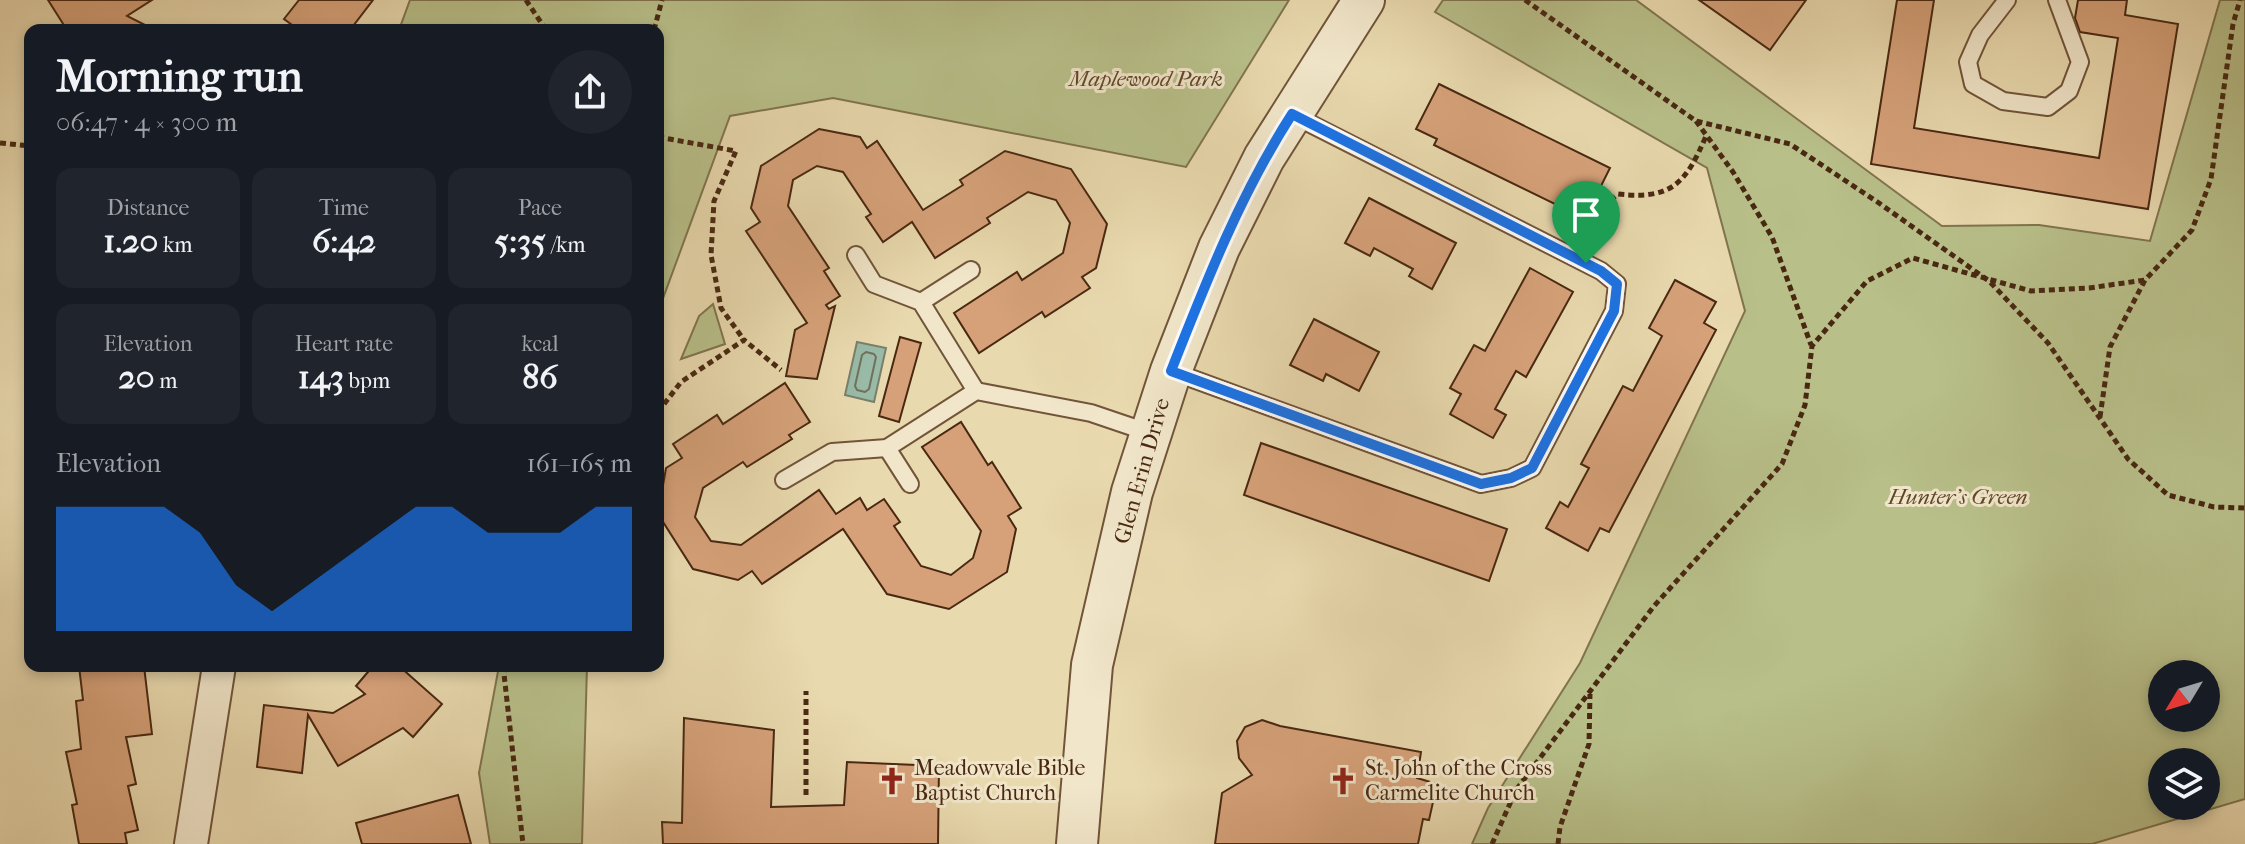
<!DOCTYPE html>
<html lang="en">
<head>
<meta charset="utf-8">
<style>
	:root { --surface:#171b24; --page:#20242c; --text:#f1f3f6; --muted:#9ea1a6; --accent:#1a73e8 }
	body { margin:0; font-family:"IM FELL French Canon",serif; background:var(--page); color:var(--text); height:100vh; display:flex; flex-direction:column; font-size:30px; white-space:nowrap }
	* { box-sizing:border-box; margin:0 }
	p { font-size:26px; color:var(--muted) }
	.icon { flex:none; width:44px; height:44px; fill:none; stroke:currentColor; stroke-width:2; stroke-linecap:round; stroke-linejoin:round }
	.map { position:relative; flex:1; overflow:hidden }
	.details { position:absolute; left:24px; top:24px; width:640px; height:648px; display:flex; flex-direction:column; background:var(--surface); border-radius:16px; box-shadow:0 4px 12px #0003 }
	.details>* { flex:none }
	.needle { width:52px; rotate:232deg }
	.controls { position:absolute; left:2148px; top:660px; display:grid; gap:16px }
	.controls a { display:grid; place-items:center; width:72px; height:72px; border-radius:50%; background:var(--surface); box-shadow:0 4px 12px #0003; font-size:40px }
	.pin { position:absolute; display:grid; place-items:center; width:68px; height:68px; color:#fff; margin:-82px -34px; border-radius:50% 50% 50% 0; rotate:-45deg; box-shadow:0 0 8px #0007 }
	.pin .icon { rotate:45deg }
	.round { display:grid; place-items:center; flex:none; width:84px; height:84px; border-radius:42px; background:var(--page) }
	.summary { display:flex; align-items:center; justify-content:space-between; height:136px; padding:0 32px }
	h1 { font-size:44px; font-weight:800; line-height:60px }
	.metrics { display:grid; grid-template-columns:repeat(3,1fr); gap:12px; height:136px; padding:8px 32px }
	.metrics div { display:grid; align-content:center; border-radius:16px; background:var(--page); text-align:center }
	.metrics b { font-size:34px; font-weight:800 }
	.metrics small { font-size:22px; font-weight:400 }
	.metrics p { font-size:22px }
	.chart { height:224px; padding:16px 32px }
	.chart p { display:flex; justify-content:space-between }
	.chart svg { width:100%; height:144px; margin-top:8px; fill:var(--accent); opacity:.7 }
	.map>svg:first-child { display:block }
</style>
</head>
<body>
<div class="map">
<svg width="2245" height="844" viewBox="0 0 2245 844">
	<rect width="100%" height="100%" fill="#e9d9ae"/>
	<filter id="stains"><feTurbulence type="fractalNoise" baseFrequency=".0025" numOctaves="4"/><feColorMatrix values="0 0 0 0 .2 0 0 0 0 .09 0 0 0 0 .02 0 0 0 .5 -.17"/></filter>
	<radialGradient id="worn" r=".72"><stop offset=".6" stop-color="#630" stop-opacity="0"/><stop offset="1" stop-color="#630" stop-opacity=".3"/></radialGradient>
	<g fill="#b8bf89" stroke="#80744e" stroke-width="2" fill-rule="evenodd">
		<polygon points="410,0 1289,0 1186,167 833,98 730,116 658,312 658,30 399,30"/>
		<path d="M 1443,0 L 1636,0 L 1942,226 L 2039,225 L 2150,241 L 2220,0 L 2245,0 L 2245,799 L 2092,844 L 1472,844 L 1488,808 L 1580,663 L 1745,311 L 1707,168 L 1435,12 ZM 2162,674 L 2206,674 L 2206,718 L 2162,718 ZM 2162,762 L 2206,762 L 2206,806 L 2162,806 Z"/>
		<polygon points="713,304 725,344 681,359 699,316"/>
		<polygon points="499,666 587,666 582,844 490,844 479,773"/>
	</g>
	<polygon fill="#98baa7" stroke="#78806b" stroke-width="2" points="857,342 886,348 874,402 845,395"/>
	<g fill="none" stroke-linecap="round" stroke-linejoin="round">
		<polygon stroke="#70715c" stroke-width="2" points="866,352 874,354 876,357 869,389 865,392 857,390 855,386 862,355"/>
	</g>
	<g fill="#d6a179" stroke="#492812" stroke-width="2">
		<polygon points="48,0 152,0 127,16 155,30 67,30"/>
		<polygon points="299,0 373,0 350,30 299,30 284,19"/>
		<polygon points="1699,0 1806,0 1770,50"/>
		<polygon points="1897,0 1934,0 1914,128 2099,158 2118,38 2080,32 2075,18 2078,0 2127,0 2125,15 2178,24 2148,209 1871,164"/>
		<polygon points="1439,84 1610,168 1588,212 1566,202 1563,208 1434,145 1437,139 1416,129"/>
		<polygon points="819,129 860,137 867,148 877,141 923,210 963,185 960,180 1005,151 1071,169 1107,224 1096,268 1082,277 1090,288 1045,317 1042,312 979,353 954,313 1017,272 1022,280 1063,253 1070,223 1056,200 1028,192 987,218 990,223 935,258 912,222 883,242 866,217 871,214 843,172 817,166 793,180 788,206 829,268 824,271 840,296 826,305 829,309 835,306 817,379 786,376 795,330 807,323 746,231 760,222 751,208 761,166"/>
		<polygon points="1369,198 1456,243 1432,289 1409,276 1413,269 1374,248 1370,256 1345,243"/>
		<polygon points="1530,268 1573,292 1526,377 1516,371 1495,409 1506,415 1493,438 1450,414 1461,394 1450,388 1474,345 1485,351"/>
		<polygon points="1675,280 1716,302 1704,323 1716,330 1609,532 1600,528 1588,551 1546,528 1560,502 1568,507 1589,468 1581,464 1623,386 1633,391 1662,336 1649,328"/>
		<polygon points="1314,319 1379,352 1359,391 1326,374 1323,381 1290,365"/>
		<polygon points="900,337 921,343 899,422 879,416"/>
		<polygon points="785,383 810,422 789,435 792,439 747,467 743,462 703,488 695,517 711,541 741,545 819,490 836,514 860,498 867,510 884,499 900,522 894,526 921,566 951,575 973,558 981,531 922,447 961,422 988,465 992,462 1021,508 1008,516 1016,529 1007,572 949,609 887,594 843,529 762,584 752,571 738,580 693,569 658,514 666,468 682,458 673,444 717,415 723,424"/>
		<polygon points="1261,443 1507,529 1489,581 1244,495"/>
		<polygon points="79,666 144,666 152,734 126,737 136,784 128,786 138,830 125,833 127,844 79,844 72,805 77,804 66,752 81,749 76,701 83,700"/>
		<polygon points="373,666 399,666 442,704 413,737 403,728 338,766 308,715 302,773 257,767 264,705 333,713 365,694 356,686"/>
		<polygon points="684,718 774,730 771,807 844,805 847,762 939,766 938,844 663,844 662,822 682,823"/>
		<polygon points="1262,720 1280,726 1421,752 1417,778 1437,784 1429,820 1423,819 1418,844 1215,844 1222,793 1252,775 1239,758 1237,741 1245,727"/>
		<polygon points="458,795 471,844 362,844 356,823"/>
	</g>
	<g fill="none" stroke-linecap="round" stroke-linejoin="round">
		<defs>
			<g id="service">
				<polyline points="2007,0 1980,35 1968,62 1973,84 2003,101 2048,107 2069,91 2080,62 2057,0"/>
				<polyline points="856,255 874,284 921,302 976,391"/>
				<polyline points="921,302 971,270"/>
				<polyline points="1171,371 1481,484 1511,478 1532,468 1614,311 1617,284 1601,271 1293,115"/>
				<polyline points="887,448 910,484"/>
				<polyline points="784,480 832,452 887,448 976,391 1091,413 1150,433"/>
			</g>
			<polyline id="minor" points="191,844 219,666"/>
			<polyline id="tertiary" points="1077,844 1092,665 1132,492 1171,371 1219,248 1264,158 1364,0"/>
		</defs>
		<use href="#service" stroke="#715439" stroke-width="20"/>
		<use href="#minor" stroke="#715439" stroke-width="36"/>
		<use href="#tertiary" stroke="#715439" stroke-width="44"/>
		<g stroke="#492812" stroke-width="5" stroke-dasharray="6 4" stroke-linecap="butt">
			<polyline points="526,0 546,30"/>
			<polyline points="1525,0 1696,121 1790,144 1876,201 1989,281 2048,343 2128,459 2168,495 2214,507 2245,508"/>
			<polyline points="654,30 662,0"/>
			<polyline points="1696,121 1733,172 1772,237 1811,345"/>
			<polyline points="658,137 736,151 714,201 711,255 721,308 744,340"/>
			<polyline points="0,143 30,146"/>
			<path d="M 1592,246 L 1607,203 L 1618,194 C 1672,200 1686,183 1706,136"/>
			<polyline points="658,412 681,382 744,340 781,370"/>
			<polyline points="2100,417 2110,347 2145,280 2192,230 2211,179 2233,24 2240,0"/>
			<polyline points="505,666 504,674 523,844"/>
			<polyline points="806,795 806,691"/>
			<polyline points="1492,844 1516,790 1654,606 1782,464 1805,405 1812,346 1867,281 1913,258 2031,291 2089,288 2145,280"/>
			<polyline points="1558,844 1560,827 1589,744 1590,694"/>
		</g>
		<use href="#service" stroke="#f1e6ca" stroke-width="16"/>
		<use href="#minor" stroke="#f1e6ca" stroke-width="32"/>
		<use href="#tertiary" stroke="#f1e6ca" stroke-width="40"/>
	</g>
	<g fill="none" stroke-linecap="round" stroke-linejoin="round">
		<defs>
			<path id="route" d="M 1292,114 L 1601,271 L 1617,284 L 1614,311 L 1532,468 L 1511,478 L 1481,484 L 1171,371 C 1206,282 1240,195 1292,114 Z"/>
		</defs>
		<use href="#route" stroke="#fff" stroke-width="16"/>
		<use href="#route" stroke="#1a73e8" stroke-width="10"/>
	</g>
	<defs>
		<symbol id="church-bare" viewBox="-9 -9 18 18"><path d="M-1.2-6h2.4v3.5h3.3v2.4h-3.3V6h-2.4V-.1h-3.3v-2.4h3.3Z" fill="#8f2418" stroke="#f1e6ca" stroke-width="2.5" paint-order="stroke"/></symbol>
	</defs>
	<g fill-rule="evenodd">
		<use href="#church-bare" x="872" y="761" width="40" height="40"/>
		<use href="#church-bare" x="1323" y="761" width="40" height="40"/>
	</g>
	<g text-anchor="middle" dominant-baseline="central" stroke-width="6" stroke-linejoin="round" paint-order="stroke">
		<g font-size="22" font-style="italic" fill="#5f462a" stroke="#f1e6ca">
			<text x="1146" y="79">Maplewood Park</text>
			<text x="1958" y="497">Hunter's Green</text>
		</g>
		<g font-size="22" fill="#492812" stroke="#f1e6ca">
			<text transform="translate(1142 471) rotate(-74)">Glen Erin Drive</text>
		</g>
		<g font-size="22" fill="#492812" stroke="#f1e6ca" text-anchor="start">
			<text x="914" y="768">Meadowvale Bible<tspan x="914" dy="25">Baptist Church</tspan></text>
			<text x="1365" y="768">St. John of the Cross<tspan x="1365" dy="25">Carmelite Church</tspan></text>
		</g>
	</g>
	<rect width="100%" height="100%" filter="url(#stains)"/>
	<rect width="100%" height="100%" fill="url(#worn)"/>
</svg>
<div class="controls">
<a><svg class="needle" viewBox="-14 -14 28 28"><path d="M0-13l5 13h-10z" fill="#e53935"/><path d="M0 13l5-13h-10z" fill="#9ea1a6"/></svg></a>
<a><svg class="icon" aria-label="layers" viewBox="0 0 24 24"><path d="M12 4l9 5-9 5-9-5zM3 14l9 5 9-5"/></svg></a>
</div>
<div class="pin" style="left:1586px;top:263px;background:#1e9e55"><svg class="icon" aria-label="arrive" viewBox="0 0 24 24"><path d="M6 21V4h12l-3 4 3 4H6"/></svg></div>
<section class="details">
<div class="summary"><div><h1>Morning run</h1><p>06:47 · 4 × 300 m</p></div><a class="round"><svg class="icon" aria-label="share" viewBox="0 0 24 24"><path d="M12 15V3M7 8l5-5 5 5M5 13v7h14v-7"/></svg></a></div>
<div class="metrics">
<div><p>Distance</p><b>1.20<small> km</small></b></div>
<div><p>Time</p><b>6:42</b></div>
<div><p>Pace</p><b>5:35<small> /km</small></b></div>
</div>
<div class="metrics">
<div><p>Elevation</p><b>20<small> m</small></b></div>
<div><p>Heart rate</p><b>143<small> bpm</small></b></div>
<div><p>kcal</p><b>86</b></div>
</div>
<div class="chart"><p><span>Elevation</span>161–165 m</p>
<svg viewBox="0 0 160 44" preserveAspectRatio="none"><path d="M0 44V6L10 6L20 6L30 6L40 14L50 30L60 38L70 30L80 22L90 14L100 6L110 6L120 14L130 14L140 14L150 6L160 6V44z"/></svg>
</div>
</section>
</div>
</body>
</html>
